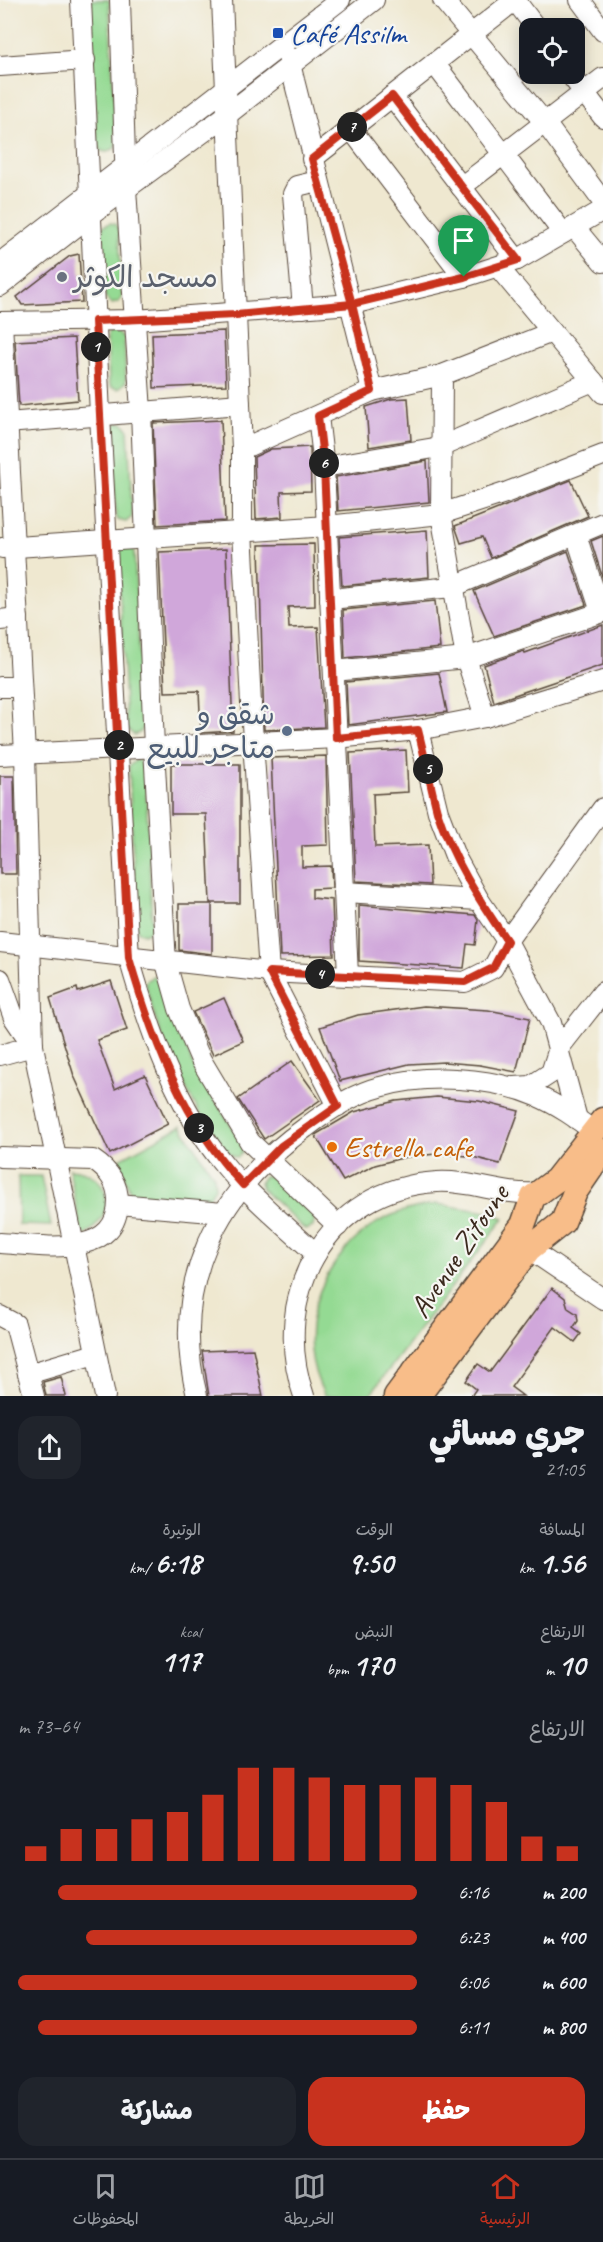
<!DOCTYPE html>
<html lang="ar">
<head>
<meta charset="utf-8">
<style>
	:root { --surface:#171b24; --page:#20242c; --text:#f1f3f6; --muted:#9ea1a6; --line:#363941; --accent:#c8321e }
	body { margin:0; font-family:Caveat,"Playpen Sans Arabic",sans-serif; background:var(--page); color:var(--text); direction:rtl; height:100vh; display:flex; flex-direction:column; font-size:22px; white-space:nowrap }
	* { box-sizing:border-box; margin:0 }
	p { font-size:20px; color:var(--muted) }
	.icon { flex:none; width:33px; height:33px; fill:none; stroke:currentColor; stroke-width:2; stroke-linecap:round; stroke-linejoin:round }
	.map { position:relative; height:1396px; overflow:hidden; direction:ltr }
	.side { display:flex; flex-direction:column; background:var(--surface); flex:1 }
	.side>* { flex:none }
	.tools { position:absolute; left:519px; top:18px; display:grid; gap:12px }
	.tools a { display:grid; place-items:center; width:66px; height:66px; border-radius:12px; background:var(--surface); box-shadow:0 3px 15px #0003; font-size:30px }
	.pin { position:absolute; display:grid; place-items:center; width:51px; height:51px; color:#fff; margin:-62px -26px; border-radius:50% 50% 50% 0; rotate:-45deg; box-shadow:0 0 6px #0007 }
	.pin .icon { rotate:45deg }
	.km { position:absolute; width:30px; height:30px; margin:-15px; border-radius:50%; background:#222; color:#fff; font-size:16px; line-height:30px; text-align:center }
	.round { display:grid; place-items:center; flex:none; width:63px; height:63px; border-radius:18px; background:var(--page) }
	.summary { display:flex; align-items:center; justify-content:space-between; height:102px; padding:0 18px }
	h1 { font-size:33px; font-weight:800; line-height:45px }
	.stats { display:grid; grid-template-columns:repeat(3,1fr); gap:9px; height:102px; padding:6px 18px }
	.stats div { display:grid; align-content:center }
	.stats b { font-size:30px; font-weight:800 }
	.stats small { font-size:16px; font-weight:400 }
	.stats p { font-size:16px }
	.chart { height:168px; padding:12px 18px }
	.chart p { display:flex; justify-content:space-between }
	.chart svg { width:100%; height:108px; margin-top:6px; stroke:var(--accent); stroke-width:6 }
	.cta { display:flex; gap:12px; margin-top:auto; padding:12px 18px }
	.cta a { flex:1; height:69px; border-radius:18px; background:var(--accent); color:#fff; font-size:24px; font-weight:800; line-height:69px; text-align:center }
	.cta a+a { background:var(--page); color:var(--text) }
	ul { padding:0 18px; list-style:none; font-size:20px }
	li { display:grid; grid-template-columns:96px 72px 1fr; align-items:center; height:45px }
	li i { height:15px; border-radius:8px; background:var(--accent) }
	.tabs { display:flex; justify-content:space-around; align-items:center; height:84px; border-top:2px solid var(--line); background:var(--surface); font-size:16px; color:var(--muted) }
	.tabs a { display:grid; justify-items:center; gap:3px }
	.tabs .active { color:var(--accent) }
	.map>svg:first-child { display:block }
</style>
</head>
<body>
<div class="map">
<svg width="603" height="1396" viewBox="0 0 603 1396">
	<rect width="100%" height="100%" fill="#f6f6f2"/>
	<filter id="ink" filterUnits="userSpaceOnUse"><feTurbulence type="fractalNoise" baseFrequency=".0167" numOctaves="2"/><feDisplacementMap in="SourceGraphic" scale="12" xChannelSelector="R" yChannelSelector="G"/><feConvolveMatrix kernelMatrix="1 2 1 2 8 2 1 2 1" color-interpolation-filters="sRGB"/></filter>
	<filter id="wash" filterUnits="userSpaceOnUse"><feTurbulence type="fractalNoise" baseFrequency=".008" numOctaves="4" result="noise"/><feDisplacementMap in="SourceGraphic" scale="24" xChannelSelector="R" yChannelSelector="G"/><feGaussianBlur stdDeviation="1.35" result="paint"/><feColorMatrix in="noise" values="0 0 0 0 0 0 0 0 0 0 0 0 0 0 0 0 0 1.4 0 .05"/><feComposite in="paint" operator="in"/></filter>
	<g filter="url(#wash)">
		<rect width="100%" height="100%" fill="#efe8d0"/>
		<g fill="#94da93" stroke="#688258" stroke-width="1.5">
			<polygon points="89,0 109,0 116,143 115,148 107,152 101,151 97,143"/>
			<polygon points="110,223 115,224 119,231 122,297 119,302 112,304 105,297 102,232 103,226"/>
			<polygon points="116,330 124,337 126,382 118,389 111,387 109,382 107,337 109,332"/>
			<polygon points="116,423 123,423 128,429 132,512 132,517 126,522 118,520 116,515 111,430"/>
			<polygon points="132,547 134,551 143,727 141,732 134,735 126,728 118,555 118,549"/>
			<polygon points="137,759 145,766 152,925 151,930 144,934 137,931 136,925 129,766"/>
			<path d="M 153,976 L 161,981 L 192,1063 L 242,1143 L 243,1151 L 238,1157 C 215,1158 162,1041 155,1017 C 151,1006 148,994 145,982 Z"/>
			<polygon points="181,1126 214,1176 215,1187 207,1201 132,1196 118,1160"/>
			<path d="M 69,1169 C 113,1171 119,1217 82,1236 Z"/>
			<polygon points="18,1176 41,1176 51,1226 19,1225"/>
			<polygon points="264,1176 272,1176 315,1217 313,1227 306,1230 302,1227 262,1189 260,1182"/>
			<path d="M 437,1204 L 487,1212 L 504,1218 L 369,1396 L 325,1396 C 292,1335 318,1264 372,1226 C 390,1213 415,1207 437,1204 Z"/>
		</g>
		<g id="blocks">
			<g fill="#d0a7da">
				<polygon points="79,254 82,302 22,305 17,297 70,256"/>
				<polygon points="224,331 226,385 154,388 152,334"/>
				<polygon points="74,338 78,400 19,406 15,341"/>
				<polygon points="408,398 411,440 369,447 366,407 391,399"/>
				<polygon points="221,420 225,521 157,525 153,423"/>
				<polygon points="310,447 311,491 281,492 282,517 256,519 254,457 271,449"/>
				<polygon points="427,461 429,502 338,511 336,477"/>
				<polygon points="571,480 588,516 491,558 482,537 461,543 455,526"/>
				<polygon points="427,530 429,577 342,586 339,537"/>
				<polygon points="603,536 603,579 591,541"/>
				<polygon points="314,544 315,606 288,607 289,628 318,627 324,727 264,730 259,545"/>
				<polygon points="226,549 233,731 201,733 199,691 165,692 159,552"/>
				<polygon points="568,551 586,605 494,636 474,591"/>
				<polygon points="435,601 440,648 345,658 343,610"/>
				<polygon points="603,625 603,665 494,702 484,665 524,651 525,653"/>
				<polygon points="439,673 447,712 348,725 346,682"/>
				<polygon points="406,750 408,792 373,794 375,847 428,845 430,885 356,881 350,753"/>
				<polygon points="326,756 328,845 302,846 302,867 331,866 332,888 312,889 312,898 332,900 334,955 280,956 271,758"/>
				<polygon points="171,764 240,764 240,903 210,903 206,814 171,814"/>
				<polygon points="0,776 14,776 16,874 0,874"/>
				<polygon points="179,904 212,904 212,954 179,950"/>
				<polygon points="359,905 475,915 478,920 475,945 467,944 464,968 359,961"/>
				<polygon points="111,981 127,1030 97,1040 115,1089 145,1075 168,1124 110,1154 74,1076 50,998 77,988 78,992"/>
				<polygon points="224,998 243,1041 213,1055 193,1012"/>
				<polygon points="424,1006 488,1010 530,1018 516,1072 480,1065 444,1062 409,1064 340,1081 320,1027 358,1015"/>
				<polygon points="292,1061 320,1100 264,1139 238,1099"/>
				<polygon points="437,1097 479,1101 519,1111 500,1164 469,1156 436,1154 406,1157 375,1165 343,1181 315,1135 354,1112 396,1101"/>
				<polygon points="552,1288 565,1298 568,1308 577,1314 578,1321 573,1328 581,1334 575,1342 555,1327 511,1387 523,1396 471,1396 476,1389 466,1381 478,1364 490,1372"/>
				<polygon points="253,1349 263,1396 209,1396 202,1351"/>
				<polygon points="61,1377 66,1396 46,1396 43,1382"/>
			</g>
		</g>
	</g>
	<g filter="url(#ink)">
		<use href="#blocks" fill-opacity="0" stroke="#564639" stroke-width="1.5"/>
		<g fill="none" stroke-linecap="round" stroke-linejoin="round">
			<defs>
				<g id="minor">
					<path d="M 81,0 L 100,415 L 129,958 C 150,1032 176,1108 227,1168 C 253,1199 286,1226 316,1254"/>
					<polyline points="120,0 126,189 141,411 154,748 166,963 179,1009 201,1060 250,1142 338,1226"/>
					<polyline points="222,0 242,449 242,531 253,742 269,972 338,1106"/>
					<polyline points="443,0 545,123 603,202"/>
					<polyline points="515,0 536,28"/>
					<polyline points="580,0 603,31"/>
					<polyline points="288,56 372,391"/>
					<polyline points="434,63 563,233"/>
					<polyline points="0,66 85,60"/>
					<polyline points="570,74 603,117"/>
					<polyline points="392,96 517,260"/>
					<polyline points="351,129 464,277"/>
					<polyline points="312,159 515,0"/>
					<polyline points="461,187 603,78"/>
					<polyline points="574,227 603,262"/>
					<polyline points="0,263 340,0"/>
					<polyline points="498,267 603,393"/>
					<polyline points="0,286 92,214 228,114 374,0"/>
					<polyline points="303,308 293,194 297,186 318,181"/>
					<polyline points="0,322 135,320 352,304 464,277 517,260 603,210"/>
					<polyline points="2,322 25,754 33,1046 105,1396"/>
					<polyline points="442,375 441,514 466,658 485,717"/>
					<polyline points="318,416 324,467 348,975"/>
					<polyline points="7,423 240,404"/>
					<polyline points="242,449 372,391 442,375 552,332"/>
					<polyline points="324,467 440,447 593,381"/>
					<polyline points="576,535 601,612"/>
					<polyline points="2,548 327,526 441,514 505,493 603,455"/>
					<polyline points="330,599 452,587 603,523"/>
					<polyline points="0,620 18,618"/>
					<polyline points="334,671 466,658 603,612"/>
					<polyline points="0,687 20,687"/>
					<polyline points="418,730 438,812 455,856 479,900 507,941 551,1023 577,1119"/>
					<polyline points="0,755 336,738 418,730 485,717 603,681"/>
					<polyline points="344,892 479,900"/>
					<polyline points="0,942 269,972 465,982 493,968 507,941 603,808"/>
					<polyline points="0,979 14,1018 33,1046"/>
					<polyline points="0,1055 33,1046"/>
					<polyline points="514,1087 531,1086 551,1073 559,1048 603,992"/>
					<path d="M 0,1157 L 93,1160 C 108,1170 118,1182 118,1201 C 118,1261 38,1245 0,1243"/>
					<polyline points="118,1204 223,1213"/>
					<polyline points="529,1249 603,1299"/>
					<polyline points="0,1316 15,1324 34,1396"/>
					<polyline points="28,1374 95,1354"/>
					<path d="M 197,1396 C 169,1286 216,1192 305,1128 C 327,1111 353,1094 380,1087 C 427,1073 491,1077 537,1096 C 558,1105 576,1118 595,1132"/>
					<path d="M 304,1396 C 269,1297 326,1188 437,1182 C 471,1180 503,1196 537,1193"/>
				</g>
				<g id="major">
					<polyline points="396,1396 514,1237 523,1225 533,1197 556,1180 603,1120"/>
					<polyline points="418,1396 529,1249 563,1222 575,1192 603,1151"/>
				</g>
			</defs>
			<use href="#minor" stroke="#564639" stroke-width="22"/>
			<use href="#major" stroke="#564639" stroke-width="27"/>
			<use href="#minor" stroke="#fff" stroke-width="20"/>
			<use href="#major" stroke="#f8bd89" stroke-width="24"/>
		</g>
	</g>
	<g fill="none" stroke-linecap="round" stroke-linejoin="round" filter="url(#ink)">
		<defs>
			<path id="route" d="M 464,277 L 352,304 L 236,315 L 95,321 L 129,958 C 153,1041 183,1121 243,1185 L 281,1146 L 338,1106 L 269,972 L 465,982 L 493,968 L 507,941 C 479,900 452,858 437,811 C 430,784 425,757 418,730 L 336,738 L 324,467 L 318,416 L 372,391 L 352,304 L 312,159 L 392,96 L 518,260 L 464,277"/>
		</defs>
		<use href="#route" stroke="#fff" stroke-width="12"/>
		<use href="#route" stroke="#c8321e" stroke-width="8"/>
	</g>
	<rect fill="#1a4fb4" stroke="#f6f6f2" stroke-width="2" x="272" y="27" width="12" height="12" rx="3"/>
	<circle fill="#6b7280" stroke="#f6f6f2" stroke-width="2" cx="62" cy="277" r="6"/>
	<circle fill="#5c6f8a" stroke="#f6f6f2" stroke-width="2" cx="287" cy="731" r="6"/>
	<circle fill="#e8710a" stroke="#f6f6f2" stroke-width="2" cx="332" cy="1147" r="6"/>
	<g text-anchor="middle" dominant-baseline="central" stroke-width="4.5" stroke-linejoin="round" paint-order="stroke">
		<g font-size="30" fill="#164399" stroke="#f6f6f2" text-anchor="start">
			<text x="290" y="33">Café Assilm</text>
		</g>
		<g font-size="30" fill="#5b616d" stroke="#f6f6f2" text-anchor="start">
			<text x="74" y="277">مسجد الكوثر</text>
		</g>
		<g font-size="30" fill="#4e5e75" stroke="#f6f6f2" text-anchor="end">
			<text x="275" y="714">شقق و<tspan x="275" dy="34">متاجر للبيع</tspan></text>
		</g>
		<g font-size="30" fill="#c56008" stroke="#f6f6f2" text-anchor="start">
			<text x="344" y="1147">Estrella cafe</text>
		</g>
		<g font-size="30" fill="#3b2a1e" stroke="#f6f6f2">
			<text transform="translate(459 1251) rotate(-56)">Avenue Zitoune</text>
		</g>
	</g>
</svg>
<div class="tools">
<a><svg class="icon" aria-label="locate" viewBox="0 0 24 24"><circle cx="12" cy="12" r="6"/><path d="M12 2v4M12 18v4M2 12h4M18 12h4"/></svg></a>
</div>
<div class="pin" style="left:464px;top:277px;background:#1e9e55"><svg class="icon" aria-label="arrive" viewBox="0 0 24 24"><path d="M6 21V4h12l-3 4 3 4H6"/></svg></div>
<b class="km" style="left:96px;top:347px">1</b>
<b class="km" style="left:119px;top:745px">2</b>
<b class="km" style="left:199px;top:1128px">3</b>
<b class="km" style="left:320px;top:974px">4</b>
<b class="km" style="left:428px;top:769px">5</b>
<b class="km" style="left:324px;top:463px">6</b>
<b class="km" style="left:352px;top:127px">7</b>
</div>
<section class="side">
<div class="summary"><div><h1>جري مسائي</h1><p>21:05</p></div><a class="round"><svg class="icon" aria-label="share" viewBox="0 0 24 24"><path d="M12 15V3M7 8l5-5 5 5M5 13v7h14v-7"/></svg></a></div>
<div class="stats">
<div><p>المسافة</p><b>1.56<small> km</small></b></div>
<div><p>الوقت</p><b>9:50</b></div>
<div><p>الوتيرة</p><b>6:18<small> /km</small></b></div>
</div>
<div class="stats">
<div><p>الارتفاع</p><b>10<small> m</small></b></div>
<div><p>النبض</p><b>170<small> bpm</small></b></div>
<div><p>kcal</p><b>117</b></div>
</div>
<div class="chart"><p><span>الارتفاع</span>64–73 m</p>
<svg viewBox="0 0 160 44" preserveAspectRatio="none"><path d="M5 44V38M15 44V31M25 44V31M35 44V27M45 44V24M55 44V17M65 44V6M75 44V6M85 44V10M95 44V13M105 44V13M115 44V10M125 44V13M135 44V20M145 44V34M155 44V38"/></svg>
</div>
<ul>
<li><b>200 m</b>6:16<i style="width:90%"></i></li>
<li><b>400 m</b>6:23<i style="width:83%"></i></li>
<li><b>600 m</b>6:06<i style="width:100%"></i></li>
<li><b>800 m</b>6:11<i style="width:95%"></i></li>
</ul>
<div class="cta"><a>حفظ</a><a>مشاركة</a></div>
</section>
<nav class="tabs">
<a class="active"><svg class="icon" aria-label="home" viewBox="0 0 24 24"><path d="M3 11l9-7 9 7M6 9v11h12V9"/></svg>الرئيسية</a>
<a><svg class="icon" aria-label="map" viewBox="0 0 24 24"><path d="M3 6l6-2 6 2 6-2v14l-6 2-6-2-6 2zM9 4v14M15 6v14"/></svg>الخريطة</a>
<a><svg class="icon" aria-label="saved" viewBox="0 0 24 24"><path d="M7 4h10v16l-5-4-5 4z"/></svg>المحفوظات</a>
</nav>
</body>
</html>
